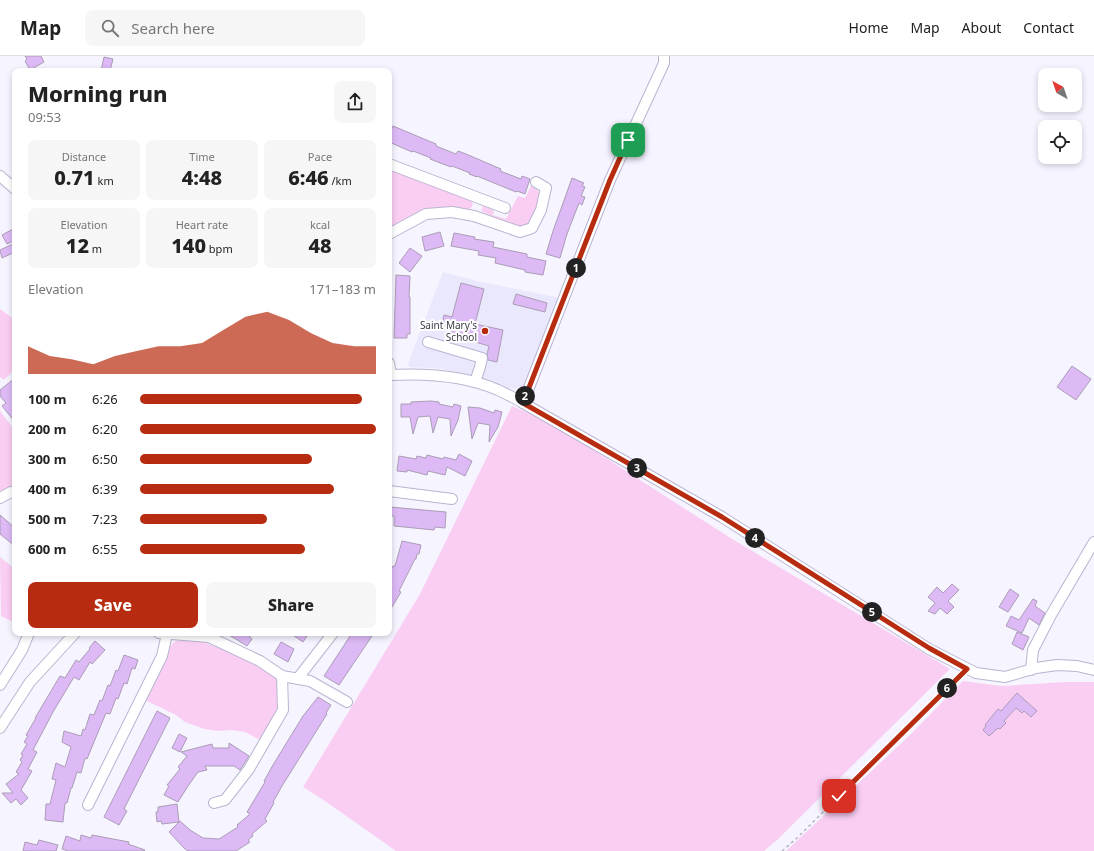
<!DOCTYPE html>
<html lang="en">
<head>
<meta charset="utf-8">
<style>
	:root { --surface:#fff; --page:#f6f6f6; --text:#222; --muted:#767676; --line:#e0e0e0; --accent:#b72c10 }
	body { margin:0; font-family:"Noto Sans",sans-serif; background:var(--page); color:var(--text); height:100vh; display:flex; flex-direction:column; font-size:15px; white-space:nowrap }
	* { box-sizing:border-box; margin:0 }
	p { font-size:13px; color:var(--muted) }
	.icon { flex:none; width:22px; height:22px; fill:none; stroke:currentColor; stroke-width:2; stroke-linecap:round; stroke-linejoin:round }
	.map { position:relative; flex:1; overflow:hidden }
	.drawer { position:absolute; left:12px; top:12px; width:380px; height:568px; display:flex; flex-direction:column; background:var(--surface); border-radius:8px; box-shadow:0 2px 6px #0003 }
	.drawer>* { flex:none }
	.needle { width:26px; rotate:320deg }
	.tools { position:absolute; left:1038px; top:12px; display:grid; gap:8px }
	.tools a { display:grid; place-items:center; width:44px; height:44px; border-radius:8px; background:var(--surface); box-shadow:0 2px 6px #0003; font-size:20px }
	.pin { position:absolute; display:grid; place-items:center; width:34px; height:34px; color:#fff; margin:-17px; border-radius:8px; box-shadow:0 2px 6px #0006 }
	.km { position:absolute; width:20px; height:20px; margin:-10px; border-radius:50%; background:#222; color:#fff; font-size:11px; line-height:20px; text-align:center }
	.round { display:grid; place-items:center; flex:none; width:42px; height:42px; border-radius:8px; background:var(--page) }
	.overview { display:flex; align-items:center; justify-content:space-between; height:68px; padding:0 16px }
	h1 { font-size:22px; font-weight:800; line-height:30px }
	.figures { display:grid; grid-template-columns:repeat(3,1fr); gap:6px; height:68px; padding:4px 16px }
	.figures div { display:grid; align-content:center; border-radius:8px; background:var(--page); text-align:center }
	.figures b { font-size:20px; font-weight:800 }
	.figures small { font-size:11px; font-weight:400 }
	.figures p { font-size:11px }
	.chart { height:112px; padding:8px 16px }
	.chart p { display:flex; justify-content:space-between }
	.chart svg { width:100%; height:72px; margin-top:4px; fill:var(--accent); opacity:.7 }
	.button { display:flex; gap:8px; margin-top:auto; padding:8px 16px }
	.button a { flex:1; height:46px; border-radius:8px; background:var(--accent); color:#fff; font-size:16px; font-weight:800; line-height:46px; text-align:center }
	.button a+a { background:var(--page); color:var(--text) }
	ul { padding:0 16px; list-style:none; font-size:13px }
	li { display:grid; grid-template-columns:64px 48px 1fr; align-items:center; height:30px }
	li i { height:10px; border-radius:5px; background:var(--accent) }
	header { display:flex; align-items:center; gap:24px; box-sizing:border-box; height:56px; padding:0 20px; background:var(--surface); border-bottom:1px solid var(--line) }
	header strong { font-size:19px }
	nav { display:flex; gap:22px; margin-inline-start:auto; font-size:14px }
	.search { width:280px; height:36px; background:var(--page); display:flex; align-items:center; gap:10px; box-sizing:border-box; padding:0 14px; border-radius:8px; color:var(--muted); font-size:15px }
	.map>svg:first-child { display:block }
</style>
</head>
<body>
<header>
<strong>Map</strong>
<div class="search"><svg class="icon" aria-label="search" viewBox="0 0 24 24"><circle cx="10" cy="10" r="6"/><path d="M15 15l6 6"/></svg>Search here</div>
<nav><a>Home</a><a>Map</a><a>About</a><a>Contact</a></nav>
</header>
<div class="map">
<svg width="1094" height="795" viewBox="0 0 1094 795">
	<rect width="100%" height="100%" fill="#f5f4ff"/>
	<polygon fill="#eae8fd" points="443,216 477,225 561,242 529,327 521,331 512,333 470,319 443,313 410,311 408,308"/>
	<g fill="#facef3">
		<polygon points="389,112 471,144 473,148 471,152 466,154 420,157 398,166 389,173"/>
		<polygon points="531,130 537,134 540,138 537,153 529,169 518,172 481,155 483,150 487,150 494,155 493,159 506,163 518,140 525,142"/>
		<polygon points="0,253 15,264 15,313 4,324 0,321"/>
		<polygon points="512,350 551,367 729,481 950,613 777,784 764,795 396,795 325,745 303,731 420,538"/>
		<polygon points="0,355 15,375 15,431 9,432 0,435"/>
		<polygon points="0,501 15,513 15,567 1,560"/>
		<path d="M 185,583 C 190,584 195,584 200,585 C 215,590 270,612 277,624 C 287,641 269,670 262,685 L 245,676 L 231,674 L 218,675 L 204,673 L 185,666 L 176,659 L 145,644 L 170,590 L 176,585 Z"/>
		<polygon points="963,625 1001,630 1065,626 1094,626 1094,795 786,795 910,679"/>
	</g>
	<g fill="#ddb9f6" stroke="#ab9db5">
		<polygon points="25,0 41,0 44,6 30,14 25,5 27,3"/>
		<polygon points="104,1 113,3 110,15 101,15"/>
		<polygon points="393,70 436,88 436,90 456,98 458,95 466,98 501,113 500,115 521,123 522,120 530,123 525,138 517,135 516,136 477,120 477,121 469,118 470,117 452,110 451,111 430,103 431,102 413,95 412,96 389,86 389,73 391,74"/>
		<polygon points="572,122 584,127 582,130 585,131 581,140 585,141 582,149 579,147 567,178 560,202 546,198 553,175"/>
		<polygon points="15,172 15,184 7,188 2,179"/>
		<polygon points="440,176 444,190 425,195 422,181"/>
		<polygon points="454,177 475,181 474,183 494,186 493,191 527,198 527,201 546,205 543,219 525,216 525,214 495,207 496,202 478,199 479,195 451,190"/>
		<polygon points="15,187 15,196 2,202 0,194"/>
		<polygon points="410,192 422,200 410,216 399,207"/>
		<polygon points="396,219 410,220 409,241 410,241 410,278 407,278 407,282 394,282"/>
		<polygon points="461,227 484,233 475,268 503,274 497,306 488,304 487,298 489,290 451,279 453,271 442,268 444,259 452,261"/>
		<polygon points="516,238 547,247 545,256 513,248"/>
		<polygon points="1072,310 1091,323 1076,344 1057,331"/>
		<polygon points="15,322 15,366 2,350 6,347 0,340 0,334"/>
		<polygon points="431,345 439,346 439,348 453,351 454,348 461,350 458,364 451,380 450,363 438,361 433,377 430,360 418,361 413,378 410,361 401,361 401,348 411,348 411,346"/>
		<polygon points="468,351 480,352 494,357 495,354 502,356 498,371 489,386 490,369 478,367 472,383"/>
		<polygon points="459,398 472,405 465,420 447,411 445,419 428,415 427,419 407,414 407,416 397,415 399,400 416,403 417,400 426,402 427,399 443,403 444,401 456,404"/>
		<polygon points="390,451 446,456 445,472 435,471 434,474 394,470 394,460 389,460"/>
		<polygon points="0,459 15,472 15,490 0,478"/>
		<polygon points="402,485 421,489 419,498 417,498 416,503 415,503 399,535 401,536 389,556 389,519 393,510 395,510"/>
		<polygon points="952,528 959,534 948,545 954,551 947,558 940,552 935,558 928,555 935,547 928,541 937,531 943,537"/>
		<polygon points="1010,533 1019,539 1008,556 999,551"/>
		<polygon points="1033,543 1037,545 1035,550 1045,557 1039,569 1029,562 1022,577 1006,570 1011,560 1019,564"/>
		<polygon points="1017,576 1029,581 1023,594 1012,588"/>
		<polygon points="226,577 251,577 249,580 252,583 247,590"/>
		<polygon points="290,577 309,577 303,586"/>
		<polygon points="352,577 374,577 339,629 324,620"/>
		<polygon points="95,585 105,594 92,608 90,606 79,624 74,621 53,656 33,694 37,696 28,713 32,715 21,734 28,742 21,749 16,743 11,747 2,737 13,737 6,728 19,718 16,716 22,706 20,704 23,699 21,698 27,688 24,686 28,680 26,679 36,662 35,662 60,620 65,622 76,604 79,606 90,593 89,592"/>
		<polygon points="281,586 294,593 288,606 274,598"/>
		<polygon points="124,599 138,604 135,613 132,612 127,628 124,627 118,643 116,642 110,658 106,657 87,703 85,702 81,717 77,716 72,732 71,732 67,747 65,747 63,766 45,764 46,748 50,748 56,724 52,723 56,707 65,711 71,691 62,686 64,675 81,680 83,673 85,674 90,658 94,659 100,644 102,645 108,629 110,630 116,614 118,615"/>
		<polygon points="1017,637 1037,655 1031,661 1024,655 1022,657 1016,652 1004,665 1006,667 1000,673 998,672 989,680 983,674 986,670 985,669 998,653 1001,655"/>
		<polygon points="318,641 331,649 326,657 327,658 282,730 273,746 274,747 265,763 267,765 252,778 253,780 248,784 250,786 236,795 188,795 185,793 169,776 180,765 190,774 203,782 219,783 238,771 237,769 250,758 247,756 265,726 264,725 273,709 303,660"/>
		<polygon points="157,655 170,662 124,753 127,755 119,769 104,761"/>
		<polygon points="179,678 187,682 180,696 172,692"/>
		<polygon points="229,687 249,700 240,714 234,710 205,710 207,714 198,716 188,730 178,746 164,739 169,730 167,729 180,713 178,711 187,700 181,696 212,688 213,692 229,692"/>
		<polygon points="177,748 179,766 162,768 161,765 157,766 156,756 158,756 158,751"/>
		<polygon points="81,779 91,782 92,779 129,786 128,788 145,794 144,795 68,795 62,793 66,780 80,785"/>
		<polygon points="39,784 58,789 56,795 23,795 25,786 37,789"/>
	</g>
	<g fill="none" stroke-linecap="round" stroke-linejoin="round">
		<defs>
			<g id="minor">
				<polyline points="389,108 505,152"/>
				<polyline points="0,120 15,133"/>
				<polyline points="389,178 426,158 452,156 474,160 520,176 532,172 541,154 546,132 536,126"/>
				<polyline points="428,286 482,302 480,311 475,326"/>
				<polyline points="389,307 391,319"/>
				<path d="M 389,319 C 426,317 464,319 498,334 C 506,338 515,342 523,347 L 722,461 L 929,593 L 976,617 L 1005,621 L 1036,612 L 1057,609 L 1077,610 L 1094,614"/>
				<polyline points="523,347 610,124 664,7 664,0"/>
				<polyline points="389,435 452,443"/>
				<polyline points="0,442 11,436 15,436"/>
				<polyline points="159,577 209,581 260,605 282,620 310,625 347,646"/>
				<polyline points="1031,614 1033,594 1051,559 1094,486"/>
				<polyline points="298,622 333,577"/>
				<polyline points="0,629 22,594 29,577"/>
				<polyline points="0,672 30,626 75,577"/>
				<polyline points="214,747 225,744 249,713 283,654 282,620"/>
				<polyline points="88,749 162,600 167,578"/>
			</g>
		</defs>
		<use href="#minor" stroke="#b8b5d0" stroke-width="12"/>
		<polyline stroke="#b8b7c2" stroke-width="1.5" stroke-dasharray="3 3" stroke-linecap="butt" points="782,795 797,782 960,620"/>
		<use href="#minor" stroke="#fff" stroke-width="10"/>
	</g>
	<g fill="none" stroke-linecap="round" stroke-linejoin="round">
		<defs>
			<polyline id="route" points="628,84 610,124 523,347 722,461 929,592 967,613 839,740"/>
		</defs>
		<use href="#route" stroke="#fff" stroke-width="8"/>
		<use href="#route" stroke="#b72c10" stroke-width="5"/>
	</g>
	<circle fill="#b72c10" stroke="#fff" stroke-width="1.5" cx="485" cy="275" r="4"/>
	<g text-anchor="middle" dominant-baseline="central" stroke-width="4" stroke-linejoin="round" paint-order="stroke">
		<g font-size="10" fill="#3c3b46" stroke="#fff" text-anchor="end">
			<text x="477" y="269">Saint Mary's<tspan x="477" dy="12">School</tspan></text>
		</g>
	</g>
</svg>
<div class="tools">
<a><svg class="needle" viewBox="-14 -14 28 28"><path d="M0-13l5 13h-10z" fill="#e53935"/><path d="M0 13l5-13h-10z" fill="#767676"/></svg></a>
<a><svg class="icon" aria-label="locate" viewBox="0 0 24 24"><circle cx="12" cy="12" r="6"/><path d="M12 2v4M12 18v4M2 12h4M18 12h4"/></svg></a>
</div>
<div class="pin" style="left:628px;top:84px;background:#1e9e55"><svg class="icon" aria-label="arrive" viewBox="0 0 24 24"><path d="M6 21V4h12l-3 4 3 4H6"/></svg></div>
<div class="pin" style="left:839px;top:740px;background:#d93025"><svg class="icon" aria-label="check" viewBox="0 0 24 24"><path d="M5 12l5 5 9-10"/></svg></div>
<b class="km" style="left:576px;top:212px">1</b>
<b class="km" style="left:525px;top:340px">2</b>
<b class="km" style="left:637px;top:412px">3</b>
<b class="km" style="left:755px;top:482px">4</b>
<b class="km" style="left:872px;top:556px">5</b>
<b class="km" style="left:947px;top:632px">6</b>
<section class="drawer">
<div class="overview"><div><h1>Morning run</h1><p>09:53</p></div><a class="round"><svg class="icon" aria-label="share" viewBox="0 0 24 24"><path d="M12 15V3M7 8l5-5 5 5M5 13v7h14v-7"/></svg></a></div>
<div class="figures">
<div><p>Distance</p><b>0.71<small> km</small></b></div>
<div><p>Time</p><b>4:48</b></div>
<div><p>Pace</p><b>6:46<small> /km</small></b></div>
</div>
<div class="figures">
<div><p>Elevation</p><b>12<small> m</small></b></div>
<div><p>Heart rate</p><b>140<small> bpm</small></b></div>
<div><p>kcal</p><b>48</b></div>
</div>
<div class="chart"><p><span>Elevation</span>171–183 m</p>
<svg viewBox="0 0 160 44" preserveAspectRatio="none"><path d="M0 44V27L10 33L20 35L30 38L40 33L50 30L60 27L70 27L80 25L90 17L100 9L110 6L120 11L130 19L140 25L150 27L160 27V44z"/></svg>
</div>
<ul>
<li><b>100 m</b>6:26<i style="width:94%"></i></li>
<li><b>200 m</b>6:20<i style="width:100%"></i></li>
<li><b>300 m</b>6:50<i style="width:73%"></i></li>
<li><b>400 m</b>6:39<i style="width:82%"></i></li>
<li><b>500 m</b>7:23<i style="width:54%"></i></li>
<li><b>600 m</b>6:55<i style="width:70%"></i></li>
</ul>
<div class="button"><a>Save</a><a>Share</a></div>
</section>
</div>
</body>
</html>
